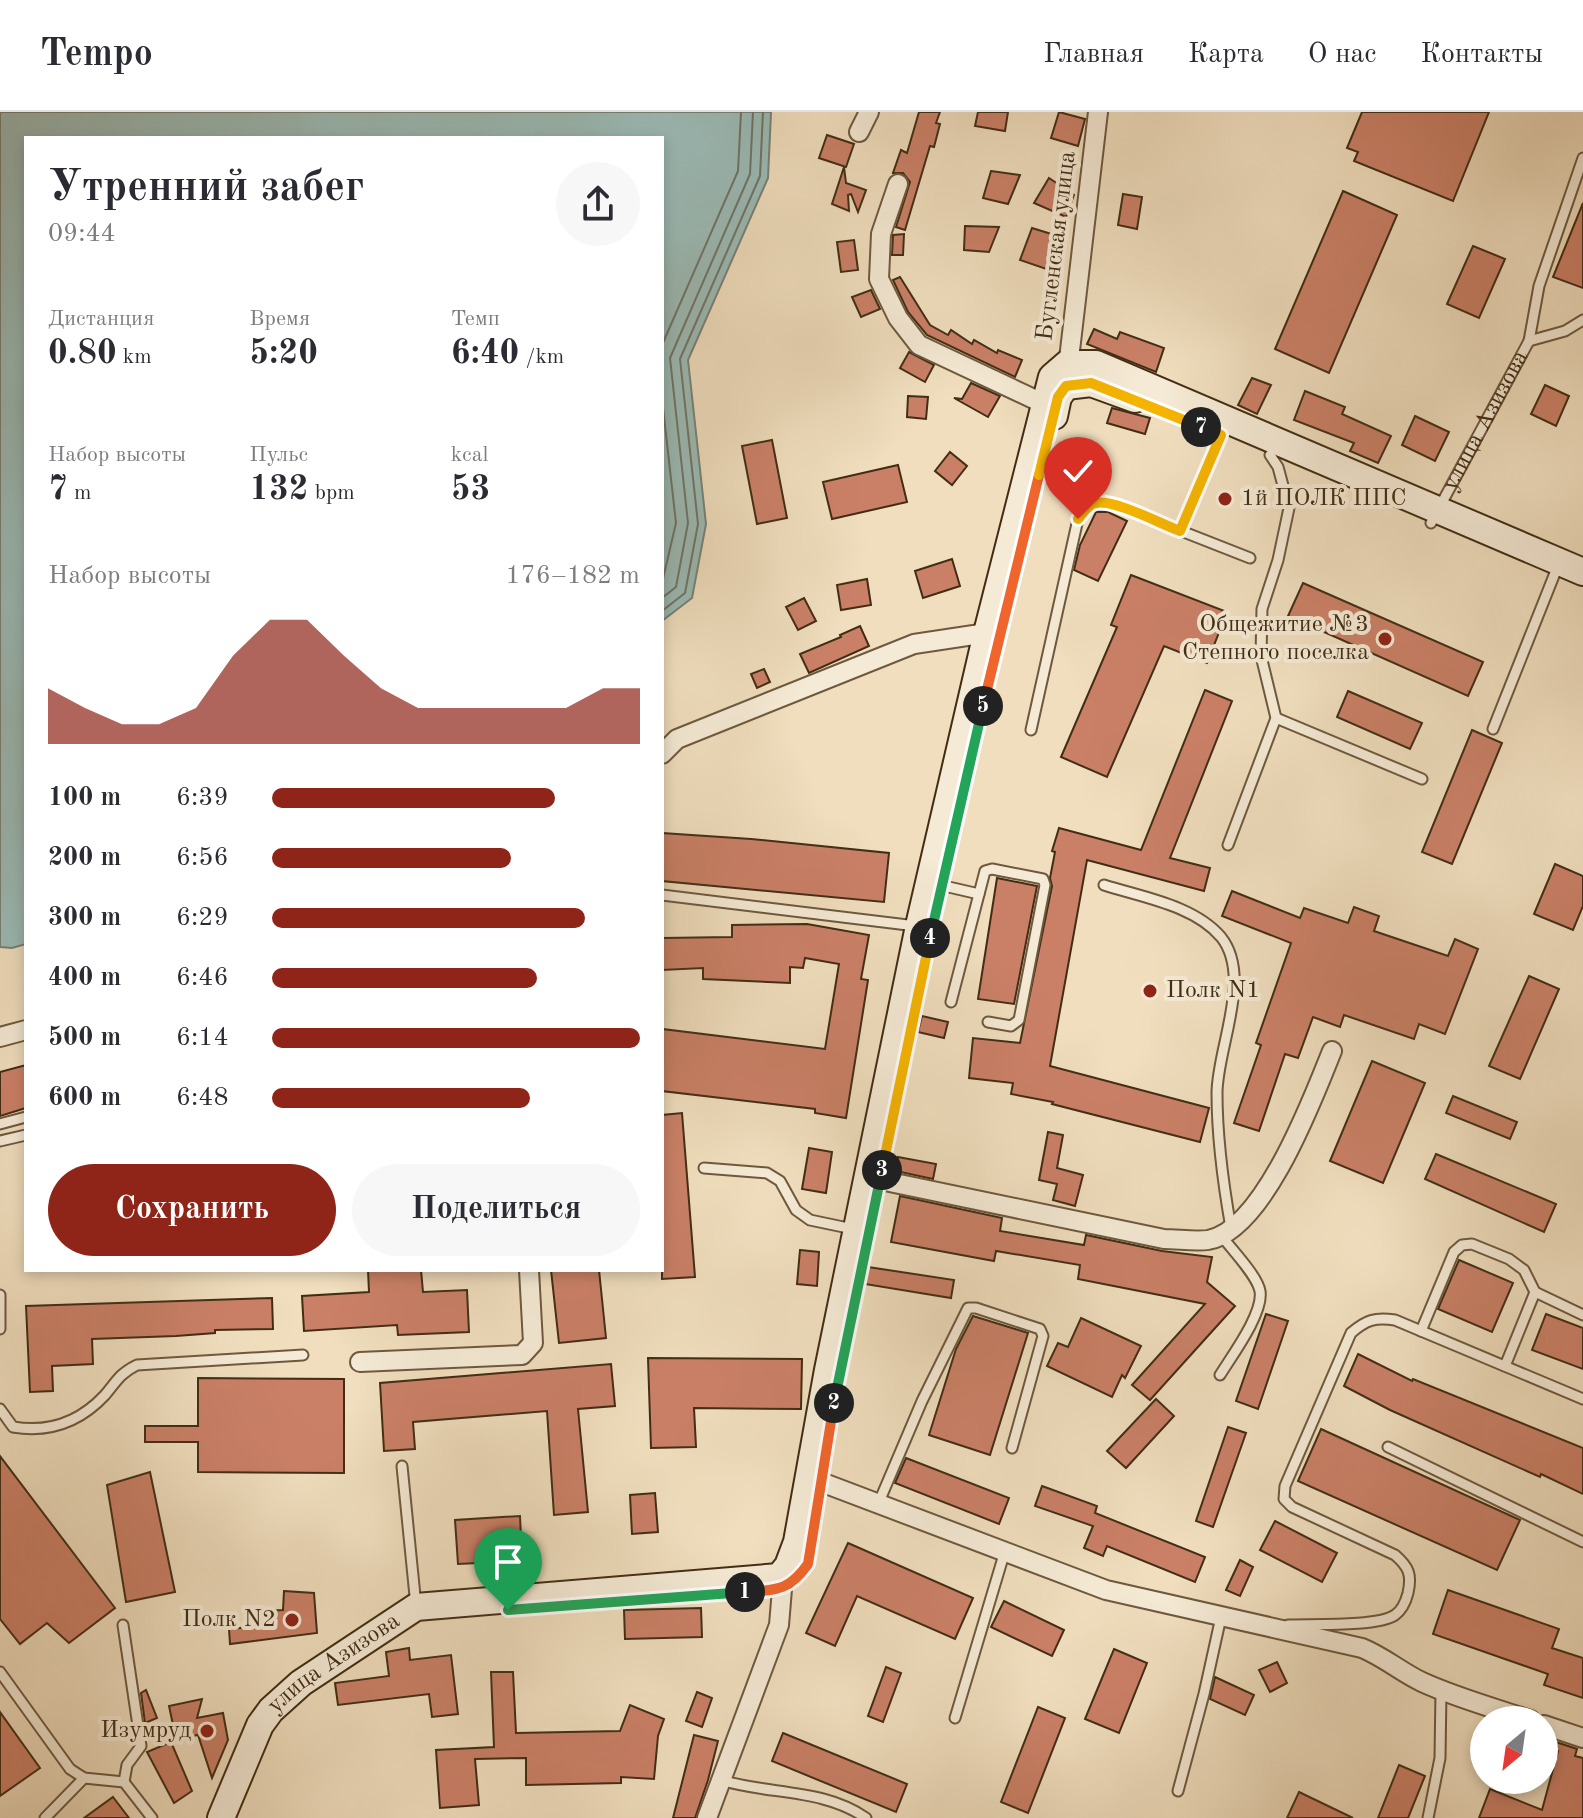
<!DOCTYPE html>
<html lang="ru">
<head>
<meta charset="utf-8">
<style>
	:root { --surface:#fff; --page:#f7f7f7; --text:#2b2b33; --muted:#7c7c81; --line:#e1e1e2; --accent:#8f2418 }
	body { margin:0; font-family:"Old Standard TT",serif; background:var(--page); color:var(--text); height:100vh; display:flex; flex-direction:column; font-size:30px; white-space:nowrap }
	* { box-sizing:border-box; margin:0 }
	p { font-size:26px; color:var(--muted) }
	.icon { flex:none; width:44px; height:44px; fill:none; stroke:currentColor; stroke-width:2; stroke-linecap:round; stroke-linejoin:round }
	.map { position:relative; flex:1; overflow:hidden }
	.drawer { position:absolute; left:24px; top:24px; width:640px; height:1136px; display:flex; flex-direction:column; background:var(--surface); border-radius:0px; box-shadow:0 4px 12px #0003 }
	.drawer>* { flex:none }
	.needle { width:52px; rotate:209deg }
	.tools { position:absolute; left:1470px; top:1594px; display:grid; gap:16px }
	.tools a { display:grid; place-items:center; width:88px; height:88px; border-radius:50%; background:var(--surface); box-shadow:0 4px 12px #0003; font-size:40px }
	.pin { position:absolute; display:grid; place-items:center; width:68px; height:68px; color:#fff; margin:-82px -34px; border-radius:50% 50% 50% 0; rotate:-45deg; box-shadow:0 0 8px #0007 }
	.pin .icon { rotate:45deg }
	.km { position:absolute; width:40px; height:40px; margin:-20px; border-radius:50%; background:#222; color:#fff; font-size:22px; line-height:40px; text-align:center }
	.round { display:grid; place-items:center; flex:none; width:84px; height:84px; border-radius:42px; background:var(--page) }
	.overview { display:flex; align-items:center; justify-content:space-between; height:136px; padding:0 24px }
	h1 { font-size:44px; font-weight:700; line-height:60px }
	.figures { display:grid; grid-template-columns:repeat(3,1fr); gap:12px; height:136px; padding:8px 24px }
	.figures div { display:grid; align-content:center }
	.figures b { font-size:34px; font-weight:700 }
	.figures small { font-size:22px; font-weight:400 }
	.figures p { font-size:22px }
	.chart { height:224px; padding:16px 24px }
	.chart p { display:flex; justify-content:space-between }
	.chart svg { width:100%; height:144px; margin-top:8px; fill:var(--accent); opacity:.7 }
	.cta { display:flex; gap:16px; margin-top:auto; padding:16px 24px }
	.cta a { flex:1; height:92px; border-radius:48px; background:var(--accent); color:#fff; font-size:32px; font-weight:700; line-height:92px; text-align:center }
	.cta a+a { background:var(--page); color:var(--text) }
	ul { padding:0 24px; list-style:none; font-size:26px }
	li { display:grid; grid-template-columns:128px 96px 1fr; align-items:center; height:60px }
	li i { height:20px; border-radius:10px; background:var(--accent) }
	header { display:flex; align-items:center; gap:48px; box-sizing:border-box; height:112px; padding:0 40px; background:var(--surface); border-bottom:2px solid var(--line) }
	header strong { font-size:38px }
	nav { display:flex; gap:44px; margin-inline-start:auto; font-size:28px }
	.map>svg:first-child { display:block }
</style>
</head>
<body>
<header>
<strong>Tempo</strong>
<nav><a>Главная</a><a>Карта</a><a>О нас</a><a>Контакты</a></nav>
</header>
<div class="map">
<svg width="1583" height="1706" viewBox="0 0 1583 1706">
	<rect width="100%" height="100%" fill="#f0debe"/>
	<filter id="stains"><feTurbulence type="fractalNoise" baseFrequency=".0025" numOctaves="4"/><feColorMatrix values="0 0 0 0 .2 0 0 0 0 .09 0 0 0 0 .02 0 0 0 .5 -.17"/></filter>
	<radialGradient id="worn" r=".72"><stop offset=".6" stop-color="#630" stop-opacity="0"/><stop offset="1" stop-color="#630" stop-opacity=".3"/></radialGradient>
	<polygon fill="#9bbbb7" stroke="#778276" stroke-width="2" points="0,0 771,0 768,66 688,248 706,412 692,486 662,509 662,26 26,26 26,832 12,836 0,835"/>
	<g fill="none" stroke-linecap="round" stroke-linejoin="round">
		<g stroke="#6e7466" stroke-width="2">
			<polyline points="662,233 738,59 741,0"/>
			<polyline points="662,287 676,411 662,471"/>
			<polyline points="662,486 676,475 688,411 670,246 750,62 753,0"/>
			<polyline points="662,499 685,481 698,412 680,247 760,64 763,0"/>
		</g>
	</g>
	<g fill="#ca8067" stroke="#422d14" stroke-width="2">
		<polygon points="919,0 940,0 936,11 940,12 934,35 930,34 905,118 896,115 910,70 903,61 893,61 901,38 907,41"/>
		<polygon points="978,0 1008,0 1005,19 975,14"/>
		<polygon points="1059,0 1085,7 1078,34 1051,26"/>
		<polygon points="1362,0 1489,0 1453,89 1354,49 1358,40 1347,36"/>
		<polygon points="827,23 854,32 846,55 819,46"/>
		<polygon points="844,55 846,71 866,78 858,100 851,82 848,83 849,99 832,92"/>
		<polygon points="991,59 1020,63 1008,92 983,86"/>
		<polygon points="1049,66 1074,83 1066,105 1034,91"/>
		<polygon points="1343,79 1397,103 1329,261 1275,237"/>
		<polygon points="1123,82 1142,85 1137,117 1118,113"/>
		<polygon points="1583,91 1583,176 1553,165"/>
		<polygon points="965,114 999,115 989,140 964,138"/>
		<polygon points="1032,116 1061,125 1055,160 1020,148"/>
		<polygon points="904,122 903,143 892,143 893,123"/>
		<polygon points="854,128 858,158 841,160 837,130"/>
		<polygon points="1473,134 1505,147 1479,206 1447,192"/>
		<polygon points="900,165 930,213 948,223 951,218 972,232 974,228 997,241 998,238 1022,248 1015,265 927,223 908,200 893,168"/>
		<polygon points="871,178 880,197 861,205 852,185"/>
		<polygon points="1094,217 1117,227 1120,220 1164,236 1156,260 1087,232"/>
		<polygon points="909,240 934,253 925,270 900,256"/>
		<polygon points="1252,266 1271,273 1257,302 1238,293"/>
		<polygon points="971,271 1000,284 988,305 954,286 962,287"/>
		<polygon points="1545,273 1569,284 1556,314 1531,302"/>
		<polygon points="1305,279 1345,295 1342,302 1391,324 1378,351 1350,339 1354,331 1294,308"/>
		<polygon points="908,284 928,285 926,307 907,305"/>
		<polygon points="1112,296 1150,306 1145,322 1107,311"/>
		<polygon points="1415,304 1449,320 1435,349 1402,333"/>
		<polygon points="772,328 787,406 757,412 742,334"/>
		<polygon points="950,340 967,354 952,373 935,359"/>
		<polygon points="898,353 907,390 832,407 823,370"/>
		<polygon points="1053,353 1075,362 1070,376 1047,366"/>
		<polygon points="1096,400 1108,400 1127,409 1098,469 1074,458 1080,433"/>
		<polygon points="952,447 960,474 923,486 915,459"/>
		<polygon points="1131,463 1227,500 1207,551 1164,534 1107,665 1061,645 1117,515 1111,513"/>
		<polygon points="867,467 871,493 841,498 837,473"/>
		<polygon points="1303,471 1483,550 1468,584 1288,504"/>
		<polygon points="804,486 816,509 798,518 786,495"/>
		<polygon points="860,514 869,534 809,561 800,542 841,525 840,523"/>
		<polygon points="764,557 770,570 757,576 751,562"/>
		<polygon points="1205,578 1232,589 1170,746 1210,756 1204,779 1087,748 1050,954 1209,996 1200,1030 1052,992 1053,990 1011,982 1013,971 969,966 973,926 1020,931 1052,774 1050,766 1055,740 1052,739 1059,716 1141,738"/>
		<polygon points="1348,579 1422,611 1410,637 1337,605"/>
		<polygon points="1472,618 1502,631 1452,752 1422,740"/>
		<polygon points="662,721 751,727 889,741 884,790 662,769"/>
		<polygon points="1555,752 1583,764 1583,794 1573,818 1534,802"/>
		<polygon points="997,766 1037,774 1014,892 978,887"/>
		<polygon points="1232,779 1300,806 1304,796 1348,811 1354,795 1379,804 1374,819 1448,844 1455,827 1478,837 1445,922 1419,912 1414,927 1344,903 1340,915 1313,905 1298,946 1285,942 1259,1019 1234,1011 1261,933 1256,931 1291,831 1222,804"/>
		<polygon points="807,812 869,823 861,867 868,868 846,1006 815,1001 815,997 662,979 662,917 825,937 839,852 805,846 803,856 790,855 790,871 703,867 703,856 662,858 662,826 732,825 732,813"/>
		<polygon points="1529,864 1559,877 1520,967 1489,954"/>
		<polygon points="922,904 948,910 944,926 918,920"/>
		<polygon points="1372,949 1425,971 1383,1071 1330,1049"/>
		<polygon points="26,953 26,996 0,1004 0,960"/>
		<polygon points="1453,984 1517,1010 1510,1027 1446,1001"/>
		<polygon points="682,1001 695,1165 662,1167 662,1003"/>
		<polygon points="1048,1020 1063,1023 1057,1056 1083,1063 1075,1094 1053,1088 1057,1072 1039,1068"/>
		<polygon points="809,1036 832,1040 826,1081 802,1077"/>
		<polygon points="1436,1042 1556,1092 1544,1120 1425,1067"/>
		<polygon points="898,1045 936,1052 933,1067 896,1059"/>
		<polygon points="900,1084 1002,1106 1000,1119 1084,1133 1086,1123 1162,1139 1212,1145 1207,1170 1235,1194 1150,1288 1132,1273 1205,1192 1078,1167 1080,1153 996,1139 994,1149 891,1130"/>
		<polygon points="800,1138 819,1140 817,1174 797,1172"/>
		<polygon points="1459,1148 1513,1171 1492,1220 1438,1197"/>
		<polygon points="868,1155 954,1168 951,1186 865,1172"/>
		<polygon points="368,1158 421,1158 423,1180 467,1178 469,1220 398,1223 397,1213 304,1219 302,1184 369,1180"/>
		<polygon points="551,1158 599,1158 606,1226 559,1231"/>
		<polygon points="272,1186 273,1217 215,1218 215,1221 176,1224 92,1227 93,1252 52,1254 53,1279 30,1280 26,1194"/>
		<polygon points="1266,1202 1288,1209 1258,1297 1236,1289"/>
		<polygon points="1546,1202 1583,1216 1583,1257 1532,1238"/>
		<polygon points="973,1204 1028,1221 990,1343 929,1323 956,1237"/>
		<polygon points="1081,1206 1141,1234 1125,1266 1122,1263 1112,1285 1047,1254 1058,1231 1068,1235"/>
		<polygon points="1358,1242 1412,1269 1413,1267 1583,1336 1583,1382 1541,1362 1540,1365 1390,1298 1344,1274"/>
		<polygon points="648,1246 802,1247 801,1297 694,1296 696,1335 651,1336"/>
		<polygon points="611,1252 615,1294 578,1297 588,1400 554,1403 547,1299 413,1310 415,1337 384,1339 380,1271"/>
		<polygon points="198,1266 344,1267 344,1361 198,1360 198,1330 145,1330 145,1314 198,1314"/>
		<polygon points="1156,1287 1174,1304 1126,1356 1107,1339"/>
		<polygon points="1228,1315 1246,1321 1213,1415 1196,1409"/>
		<polygon points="1321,1317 1520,1408 1497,1458 1298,1369"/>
		<polygon points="0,1344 115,1496 69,1531 47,1511 20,1532 0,1507"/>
		<polygon points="906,1346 1009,1386 999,1412 895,1371"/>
		<polygon points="150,1360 175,1480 126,1490 107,1373"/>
		<polygon points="1042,1374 1097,1394 1095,1401 1205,1445 1195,1470 1107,1434 1103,1444 1084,1436 1093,1414 1035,1394"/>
		<polygon points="655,1381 658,1420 632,1422 630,1383"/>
		<polygon points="520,1404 522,1449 458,1452 455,1408"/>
		<polygon points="1275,1409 1337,1441 1322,1470 1260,1438"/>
		<polygon points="848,1431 973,1486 955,1527 857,1484 835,1534 806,1521"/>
		<polygon points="1240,1448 1253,1455 1240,1484 1226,1478"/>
		<polygon points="1448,1478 1559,1517 1552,1536 1583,1546 1583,1586 1544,1573 1548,1562 1433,1522"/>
		<polygon points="284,1479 314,1481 317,1521 230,1532 229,1517 261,1514 262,1499 283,1498"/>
		<polygon points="1004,1489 1064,1518 1052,1544 991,1515"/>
		<polygon points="701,1496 702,1525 625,1527 624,1498"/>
		<polygon points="409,1536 410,1548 451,1543 458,1602 432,1605 429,1582 338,1593 335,1571 389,1564 386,1540"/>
		<polygon points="1114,1537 1147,1551 1119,1621 1085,1607"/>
		<polygon points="1277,1550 1287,1571 1270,1580 1259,1558"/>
		<polygon points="886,1555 901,1561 883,1610 868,1604"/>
		<polygon points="491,1560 513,1560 516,1621 620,1619 630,1593 664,1607 658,1624 654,1667 621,1665 621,1671 526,1673 526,1646 475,1647 479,1693 440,1696 436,1638 494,1635"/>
		<polygon points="1215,1565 1254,1583 1245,1603 1210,1587"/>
		<polygon points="146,1578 157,1606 145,1611 141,1581"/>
		<polygon points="697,1580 712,1586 702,1615 686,1609"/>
		<polygon points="202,1587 197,1606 223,1601 228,1628 212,1666 198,1623 176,1627 169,1594"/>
		<polygon points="1038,1595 1065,1606 1028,1701 1001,1690"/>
		<polygon points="0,1600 40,1656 0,1684"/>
		<polygon points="783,1621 907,1672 896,1700 772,1649"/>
		<polygon points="694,1623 718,1629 708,1668 695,1706 673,1706"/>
		<polygon points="1544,1626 1577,1637 1575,1644 1583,1646 1583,1706 1479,1706 1490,1677 1542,1698 1558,1639 1544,1635"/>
		<polygon points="171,1630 192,1679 174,1691 147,1640"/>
		<polygon points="1399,1653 1425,1664 1408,1706 1378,1706"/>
		<polygon points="1299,1680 1353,1706 1287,1706"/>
		<polygon points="113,1685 129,1706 84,1706"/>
	</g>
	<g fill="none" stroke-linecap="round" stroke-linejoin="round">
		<defs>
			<g id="service">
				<polyline points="1529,229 1539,174 1583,46"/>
				<path id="s1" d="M 1431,411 L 1529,229 L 1565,219 L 1583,208"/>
				<polyline points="1180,419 1221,323"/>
				<polyline points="1276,606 1422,667"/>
				<polyline points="1493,617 1555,461"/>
				<path d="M 1031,618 L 1078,407 C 1089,392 1096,390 1115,393 L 1250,446"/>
				<polyline points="1228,733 1276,606 1261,544 1262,497 1278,448 1289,396 1278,355 1270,343"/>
				<polyline points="940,773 979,782"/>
				<path d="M 1104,773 C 1141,785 1194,793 1221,825 C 1253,865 1217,936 1217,981 C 1217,1027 1223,1071 1231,1116"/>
				<polyline points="662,783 916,814"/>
				<polyline points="951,890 985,759 992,757 1043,767 1045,773 1019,908 1011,914 988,910"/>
				<polyline points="0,1012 26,1005"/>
				<polyline points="0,1029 26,1023"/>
				<polyline points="704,1056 767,1061 780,1069 796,1098 810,1108 853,1117"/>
				<polyline points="0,1183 0,1217"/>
				<polyline points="1421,1219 1454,1140 1462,1133 1472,1132 1509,1147 1524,1158 1535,1180 1583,1203"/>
				<polyline points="1505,1254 1535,1180"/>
				<path d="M 1220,1263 C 1231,1245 1264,1201 1260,1179 C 1257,1163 1231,1137 1221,1123"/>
				<path d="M 0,1297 L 13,1315 C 49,1321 79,1311 105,1283 C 117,1269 119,1262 137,1253 L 303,1243"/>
				<polyline points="1388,1335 1583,1430"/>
				<polyline points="402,1354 416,1494"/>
				<polyline points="879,1390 922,1289 968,1196 976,1196 1040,1217 1043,1224 1012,1336"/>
				<polyline points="123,1513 141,1634 127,1653 124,1670"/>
				<path d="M 1288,1513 C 1313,1512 1377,1515 1395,1503 C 1402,1498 1406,1489 1408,1481 C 1412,1463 1409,1455 1395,1443 L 1292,1395 L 1284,1387 L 1285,1374 L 1351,1221 C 1366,1208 1375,1205 1395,1208 L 1583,1287"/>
				<polyline points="0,1560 70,1657 84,1666 124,1670 152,1706"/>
				<polyline points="955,1606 1005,1439"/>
				<path d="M 721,1668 C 769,1683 823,1676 866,1706"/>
				<polyline points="1178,1679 1204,1582 1221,1505"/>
				<polyline points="45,1706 84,1666"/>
				<polyline points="1428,1706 1440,1646 1441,1579"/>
			</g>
			<g id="minor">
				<polyline points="859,20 869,0"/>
				<polyline points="898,72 881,122 879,167 898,206 919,233 1053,296"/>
				<polyline points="1067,264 1098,0"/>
				<polyline points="662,642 677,627 914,532 987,521"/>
				<polyline points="0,925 26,918"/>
				<path d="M 880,1068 L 1164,1127 C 1178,1127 1195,1130 1208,1128 C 1264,1118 1313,986 1332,939"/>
				<polyline points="360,1250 522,1243 533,1231 529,1158"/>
				<path d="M 821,1370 L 1106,1478 L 1362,1536 C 1384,1545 1401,1560 1422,1570 C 1457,1586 1494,1596 1530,1608"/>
				<polyline points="1544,1613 1583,1626"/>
				<polyline points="707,1706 779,1513 782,1477"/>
			</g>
			<g id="secondary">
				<polyline points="1054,304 1058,285 1066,274 1091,271 1135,287"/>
				<path id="s2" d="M 221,1706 L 260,1613 L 271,1598 L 301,1571 L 416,1495 L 779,1465 L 788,1454 L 797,1430 L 828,1258 L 919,814 L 987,521 L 1052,265 L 1067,252 L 1096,252 L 1583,460"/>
			</g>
		</defs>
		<use href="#service" stroke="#6e593e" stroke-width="13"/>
		<use href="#minor" stroke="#6e593e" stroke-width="22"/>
		<use href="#secondary" stroke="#422d14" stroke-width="30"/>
		<use href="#service" stroke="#f5ead5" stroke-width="9"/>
		<use href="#minor" stroke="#f5ead5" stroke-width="18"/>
		<use href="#secondary" stroke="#f5ead5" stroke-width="26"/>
	</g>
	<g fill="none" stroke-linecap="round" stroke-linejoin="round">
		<defs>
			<polyline id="split-1" points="508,1498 745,1480"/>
			<path id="split-2" d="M 745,1480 C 777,1478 789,1479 808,1452 L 834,1291"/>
			<polyline id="split-3" points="834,1291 882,1058"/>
			<polyline id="split-4" points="882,1058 930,826"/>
			<polyline id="split-5" points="930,826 983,594"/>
			<polyline id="split-6" points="983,594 1039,363"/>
			<polyline id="split-7" points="1039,363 1058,285 1066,274 1091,271 1201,315"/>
			<path id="split-8" d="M 1078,407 C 1083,401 1088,392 1096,391 C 1114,387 1161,412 1180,419 L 1221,323 L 1201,315"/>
		</defs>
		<use href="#split-1" stroke="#fff" stroke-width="16"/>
		<use href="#split-2" stroke="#fff" stroke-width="16"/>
		<use href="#split-3" stroke="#fff" stroke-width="16"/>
		<use href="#split-4" stroke="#fff" stroke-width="16"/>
		<use href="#split-5" stroke="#fff" stroke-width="16"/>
		<use href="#split-6" stroke="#fff" stroke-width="16"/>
		<use href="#split-7" stroke="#fff" stroke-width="16"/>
		<use href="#split-8" stroke="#fff" stroke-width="16"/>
		<use href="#split-1" stroke="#22a559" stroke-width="10"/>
		<use href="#split-2" stroke="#f0652b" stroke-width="10"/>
		<use href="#split-3" stroke="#22a559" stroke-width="10"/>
		<use href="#split-4" stroke="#f5b400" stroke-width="10"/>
		<use href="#split-5" stroke="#22a559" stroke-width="10"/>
		<use href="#split-6" stroke="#f0652b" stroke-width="10"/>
		<use href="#split-7" stroke="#f5b400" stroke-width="10"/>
		<use href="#split-8" stroke="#f5b400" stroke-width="10"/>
	</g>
	<g fill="#8f2418" stroke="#f5ead5" stroke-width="3">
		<circle cx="1225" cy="387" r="8"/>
		<circle cx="1385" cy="527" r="8"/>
		<circle cx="1150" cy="879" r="8"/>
		<circle cx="292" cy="1508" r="8"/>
		<circle cx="207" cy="1619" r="8"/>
	</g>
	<g text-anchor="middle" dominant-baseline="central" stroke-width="8" stroke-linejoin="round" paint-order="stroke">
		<g font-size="24" fill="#422d14" stroke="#f5ead5">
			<text transform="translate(1057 134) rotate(-83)">Бугленская улица</text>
			<text stroke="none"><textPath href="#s1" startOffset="116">улица Азизова</textPath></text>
			<text stroke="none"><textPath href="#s2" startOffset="198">улица Азизова</textPath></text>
		</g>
		<g font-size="24" fill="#422d14" stroke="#f5ead5" text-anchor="end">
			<text x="1241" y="387" text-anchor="start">1й ПОЛК ППС</text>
			<text x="1369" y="513">Общежитие №3<tspan x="1369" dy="28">Степного поселка</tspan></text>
			<text x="1166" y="879" text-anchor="start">Полк N1</text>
			<text x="276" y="1508">Полк N2</text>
			<text x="191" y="1619">Изумруд</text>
		</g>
	</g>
	<rect width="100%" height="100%" filter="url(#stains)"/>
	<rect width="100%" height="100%" fill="url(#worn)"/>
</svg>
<div class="tools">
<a><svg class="needle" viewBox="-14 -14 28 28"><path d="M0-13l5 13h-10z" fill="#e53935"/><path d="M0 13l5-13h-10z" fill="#7c7c81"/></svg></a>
</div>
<div class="pin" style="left:508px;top:1498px;background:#1e9e55"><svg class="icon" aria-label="arrive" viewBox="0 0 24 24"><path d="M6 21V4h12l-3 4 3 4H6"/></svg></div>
<div class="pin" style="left:1078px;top:407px;background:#d93025"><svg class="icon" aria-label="check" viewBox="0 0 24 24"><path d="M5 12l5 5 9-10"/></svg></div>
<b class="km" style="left:745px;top:1480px">1</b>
<b class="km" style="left:834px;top:1291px">2</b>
<b class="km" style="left:882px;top:1058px">3</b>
<b class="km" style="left:930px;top:826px">4</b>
<b class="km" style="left:983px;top:594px">5</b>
<b class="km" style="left:1201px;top:315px">7</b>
<section class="drawer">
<div class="overview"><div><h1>Утренний забег</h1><p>09:44</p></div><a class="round"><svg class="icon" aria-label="share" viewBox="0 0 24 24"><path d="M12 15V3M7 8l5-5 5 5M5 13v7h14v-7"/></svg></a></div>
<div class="figures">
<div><p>Дистанция</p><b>0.80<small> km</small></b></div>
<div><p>Время</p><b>5:20</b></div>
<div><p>Темп</p><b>6:40<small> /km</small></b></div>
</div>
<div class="figures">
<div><p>Набор высоты</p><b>7<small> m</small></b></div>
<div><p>Пульс</p><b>132<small> bpm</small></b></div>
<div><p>kcal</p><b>53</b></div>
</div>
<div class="chart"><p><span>Набор высоты</span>176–182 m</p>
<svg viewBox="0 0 160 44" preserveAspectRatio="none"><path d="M0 44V27L10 33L20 38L30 38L40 33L50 17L60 6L70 6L80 17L90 27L100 33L110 33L120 33L130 33L140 33L150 27L160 27V44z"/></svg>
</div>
<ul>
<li><b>100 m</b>6:39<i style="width:77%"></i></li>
<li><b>200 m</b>6:56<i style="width:65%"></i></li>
<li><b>300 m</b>6:29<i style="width:85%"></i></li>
<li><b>400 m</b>6:46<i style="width:72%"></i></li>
<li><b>500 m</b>6:14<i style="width:100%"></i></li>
<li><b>600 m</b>6:48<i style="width:70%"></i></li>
</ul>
<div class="cta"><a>Сохранить</a><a>Поделиться</a></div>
</section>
</div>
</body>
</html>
